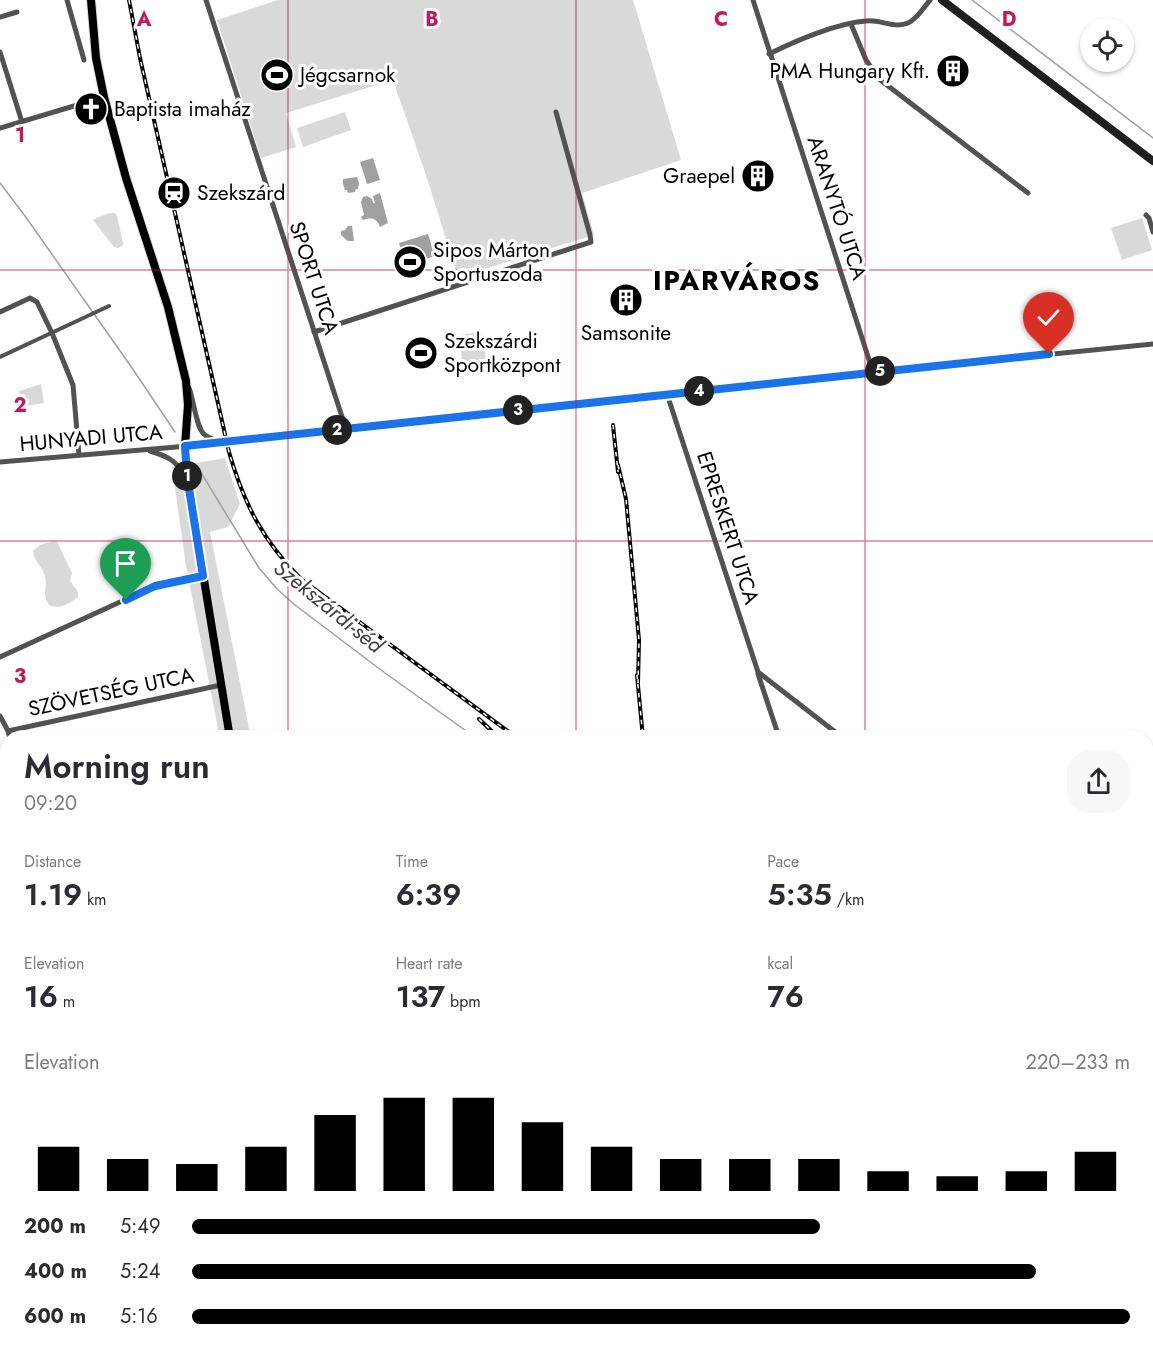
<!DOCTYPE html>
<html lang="en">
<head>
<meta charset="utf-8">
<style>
	:root { --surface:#fff; --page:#f7f7f7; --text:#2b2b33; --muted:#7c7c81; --accent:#000 }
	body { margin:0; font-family:Jost,sans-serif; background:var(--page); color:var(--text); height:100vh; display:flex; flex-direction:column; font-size:22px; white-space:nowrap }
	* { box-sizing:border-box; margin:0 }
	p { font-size:20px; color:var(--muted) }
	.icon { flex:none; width:33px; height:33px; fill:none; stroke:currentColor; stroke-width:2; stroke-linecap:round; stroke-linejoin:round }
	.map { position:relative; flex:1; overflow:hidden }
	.panel { position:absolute; left:0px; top:730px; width:1154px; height:622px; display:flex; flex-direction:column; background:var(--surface); border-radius:24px 24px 0 0; box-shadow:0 2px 4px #0004 }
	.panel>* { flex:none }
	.controls { position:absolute; left:1080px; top:18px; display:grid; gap:12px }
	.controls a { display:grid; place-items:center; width:54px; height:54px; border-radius:50%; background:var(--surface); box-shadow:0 2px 4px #0004; font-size:30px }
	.pin { position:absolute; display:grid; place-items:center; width:51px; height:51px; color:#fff; margin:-62px -26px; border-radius:50% 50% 50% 0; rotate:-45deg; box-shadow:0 0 6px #0007 }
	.pin .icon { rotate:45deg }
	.km { position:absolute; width:30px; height:30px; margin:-15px; border-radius:50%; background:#222; color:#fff; font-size:16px; line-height:30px; text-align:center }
	.round { display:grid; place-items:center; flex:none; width:63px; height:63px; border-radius:24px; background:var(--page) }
	.summary { display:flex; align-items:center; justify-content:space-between; height:102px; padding:0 24px }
	h1 { font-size:33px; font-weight:600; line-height:45px }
	.figures { display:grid; grid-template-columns:repeat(3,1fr); gap:9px; height:102px; padding:6px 24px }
	.figures div { display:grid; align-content:center }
	.figures b { font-size:30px; font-weight:600 }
	.figures small { font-size:16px; font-weight:400 }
	.figures p { font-size:16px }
	.chart { height:168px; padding:12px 24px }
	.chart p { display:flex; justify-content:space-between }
	.chart svg { width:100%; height:108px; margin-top:6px; stroke:var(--accent); stroke-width:6 }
	ul { padding:0 24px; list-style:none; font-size:20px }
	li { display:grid; grid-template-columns:96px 72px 1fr; align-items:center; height:45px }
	li i { height:15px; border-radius:8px; background:var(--accent) }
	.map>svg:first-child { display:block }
</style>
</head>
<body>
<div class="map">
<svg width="1153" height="1352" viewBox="0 0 1153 1352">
	<rect width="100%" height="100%" fill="#fff"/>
	<g fill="#d9d9d9">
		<polygon points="278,0 633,0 681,160 582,193 594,235 458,277 425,172 393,80 286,113 296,147 261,158 217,20"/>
		<polygon points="345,112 351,130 303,147 297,128"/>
		<polygon points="110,213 115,213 117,216 123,243 123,245 118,248 114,247 93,220 98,217"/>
		<polygon points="1142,218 1152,250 1122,260 1111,228"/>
		<polygon points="482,332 488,372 464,375 459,335"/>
		<polygon points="41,384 44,403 20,407 19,391"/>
		<polygon points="225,458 240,504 228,527 210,532 251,738 220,738 186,566 172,467"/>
		<path d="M 54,541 L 57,542 L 72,573 L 70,581 L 78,592 L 78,597 C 69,604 60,610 49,605 C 41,591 48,589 45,577 C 43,566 34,563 33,551 C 39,544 46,543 54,541 Z"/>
		<polygon points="7,823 7,874 0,877 0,825"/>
	</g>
	<g fill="#a0a0a0">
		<polygon points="373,158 380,180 367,184 360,162"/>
		<polygon points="357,177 359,183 358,189 356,189 355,192 348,193 347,190 345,190 343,184 343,179"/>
		<path d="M 380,193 L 388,223 L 380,227 C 377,218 371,217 363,220 L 361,217 L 364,215 L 361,202 L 363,197 L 367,196 L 372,199 L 373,203 L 375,203 L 373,196 Z"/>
		<polygon points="348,226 352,226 354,241 348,241 341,235 341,231 345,230"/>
		<polygon points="428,234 435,256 406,265 399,243"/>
	</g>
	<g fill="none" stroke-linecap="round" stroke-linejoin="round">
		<g stroke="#a0a0a0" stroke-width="1.5">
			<polyline points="972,0 1153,138"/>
			<polyline points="0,183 25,216 130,365 175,432"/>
			<polyline points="197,466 259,568 277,589 295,605 385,673 476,738"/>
			<polyline points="691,1346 693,1352"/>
			<polyline points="1022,1346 1027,1352"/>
		</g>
		<defs>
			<g id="primary">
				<polyline points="91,0 96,58 104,97 126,178 168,307 186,381 188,405 185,446 187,476 230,738"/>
				<polyline points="271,1352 273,1346"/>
			</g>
		</defs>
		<use href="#primary" stroke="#dbdbdb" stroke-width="10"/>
		<polyline stroke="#525252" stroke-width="4" points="0,357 109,306"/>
		<g stroke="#525252" stroke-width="5">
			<polyline points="67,0 84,60"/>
			<polyline points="206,0 346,429"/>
			<polyline points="753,0 873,372"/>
			<polyline points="0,17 17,12"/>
			<polyline points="851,24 866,60 879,79 1028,193"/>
			<polyline points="0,52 22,122"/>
			<path d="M 769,54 C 795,41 837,23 866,21 C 880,19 894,29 908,23 C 917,19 924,7 930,0"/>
			<polyline points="0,128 104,97"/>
			<polyline points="1146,215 1149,218 1153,232"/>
			<polyline points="0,312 30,298 37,302 52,333 73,385 79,455"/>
			<polyline points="314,332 591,242 590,235 556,112"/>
			<path d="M 189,388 C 194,400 196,429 205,435 C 209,438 215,440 219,441"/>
			<polyline points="667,394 758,672 843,738"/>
			<path d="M 150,451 C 167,456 175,460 185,475"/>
			<polyline points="0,462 200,445 873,372 1153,344"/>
			<polyline points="0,657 155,586 203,576"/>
			<polyline points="758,674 779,737"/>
			<polyline points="0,716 8,731 10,738"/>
			<polyline points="8,731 221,685"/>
			<polyline points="0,816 8,814"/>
			<polyline points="0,926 8,923"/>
			<polyline points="0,1067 8,1065"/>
			<polyline points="0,1160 8,1185"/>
			<polyline points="0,1209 8,1207"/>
			<polyline points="713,1346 723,1352"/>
			<polyline points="62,1352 64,1346"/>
			<polyline points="130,1352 132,1346"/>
			<polyline points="200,1352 202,1346"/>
		</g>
		<polyline stroke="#1f1f1f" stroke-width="8" points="942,0 1153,161"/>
		<use href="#primary" stroke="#000" stroke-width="8"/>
		<defs>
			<g id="rail">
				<path d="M 129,0 L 140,58 L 229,452 C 244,504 263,541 301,579 L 517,738"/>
				<polyline points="613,425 618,472"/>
				<polyline points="618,465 626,499 639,640 638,683"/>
				<polyline points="637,675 643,738"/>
				<polyline points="479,719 499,738"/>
				<polyline points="1146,943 1153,940"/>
				<polyline points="1146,1196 1153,1201"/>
			</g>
		</defs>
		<use href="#rail" stroke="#000" stroke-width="4"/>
		<use href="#rail" stroke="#fff" stroke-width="1.5" stroke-dasharray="4.5" stroke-linecap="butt"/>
	</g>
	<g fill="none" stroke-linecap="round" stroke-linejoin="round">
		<defs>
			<polyline id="route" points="126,600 155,586 203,576 187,476 185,446 1049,354"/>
		</defs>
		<use href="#route" stroke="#fff" stroke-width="12"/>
		<use href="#route" stroke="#1a73e8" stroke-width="8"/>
	</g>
	<path fill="none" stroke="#c2185b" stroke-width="1.5" stroke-opacity="0.55" d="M 288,0 L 288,738M 576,0 L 576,738M 865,0 L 865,738M 0,270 L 1153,270M 0,541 L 1153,541M 0,811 L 8,811M 1146,811 L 1153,811M 0,1082 L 8,1082M 1146,1082 L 1153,1082M 288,1346 L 288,1352M 576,1346 L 576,1352M 865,1346 L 865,1352"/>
	<defs>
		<symbol id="building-disc" viewBox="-11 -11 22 22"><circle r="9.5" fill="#000" stroke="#fff"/><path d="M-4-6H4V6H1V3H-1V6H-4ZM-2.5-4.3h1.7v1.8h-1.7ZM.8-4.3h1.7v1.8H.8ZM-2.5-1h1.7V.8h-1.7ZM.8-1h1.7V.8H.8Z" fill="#fff"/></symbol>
		<symbol id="stadium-disc" viewBox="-11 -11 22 22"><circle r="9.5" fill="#000" stroke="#fff"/><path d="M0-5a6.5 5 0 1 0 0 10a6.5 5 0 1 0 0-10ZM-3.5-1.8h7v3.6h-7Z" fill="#fff"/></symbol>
		<symbol id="church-disc" viewBox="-11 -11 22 22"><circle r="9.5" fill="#000" stroke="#fff"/><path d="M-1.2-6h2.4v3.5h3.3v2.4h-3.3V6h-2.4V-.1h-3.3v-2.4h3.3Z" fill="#fff"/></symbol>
		<symbol id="station-disc" viewBox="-11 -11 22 22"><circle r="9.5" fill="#000" stroke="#fff"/><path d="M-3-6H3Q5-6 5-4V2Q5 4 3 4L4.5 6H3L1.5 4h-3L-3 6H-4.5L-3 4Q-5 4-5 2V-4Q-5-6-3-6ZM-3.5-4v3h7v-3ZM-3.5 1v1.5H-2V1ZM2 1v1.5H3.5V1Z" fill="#fff"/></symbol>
	</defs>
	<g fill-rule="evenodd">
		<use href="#building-disc" x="934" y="52" width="38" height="38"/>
		<use href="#stadium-disc" x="258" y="56" width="38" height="38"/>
		<use href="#church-disc" x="72" y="90" width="38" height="38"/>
		<use href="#building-disc" x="739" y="157" width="38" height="38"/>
		<use href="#station-disc" x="155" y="174" width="38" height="38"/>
		<use href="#stadium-disc" x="391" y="243" width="38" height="38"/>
		<use href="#building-disc" x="607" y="281" width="38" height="38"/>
		<use href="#stadium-disc" x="402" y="334" width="38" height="38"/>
	</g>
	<g text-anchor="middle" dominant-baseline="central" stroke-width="6" stroke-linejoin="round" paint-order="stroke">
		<g font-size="21" fill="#000" stroke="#fff" text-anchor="start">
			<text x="930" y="71" text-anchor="end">PMA Hungary Kft.</text>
			<text x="300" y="75">Jégcsarnok</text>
			<text x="114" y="109">Baptista imaház</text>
			<text x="735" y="176" text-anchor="end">Graepel</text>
			<text x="197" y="193">Szekszárd</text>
			<text x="433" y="250">Sipos Márton<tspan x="433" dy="24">Sportuszoda</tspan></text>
			<text x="626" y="333" text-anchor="middle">Samsonite</text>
			<text x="444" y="341">Szekszárdi<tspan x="444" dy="24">Sportközpont</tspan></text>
		</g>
		<g font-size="21" fill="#000" stroke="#fff">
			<text transform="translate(837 208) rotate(72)">ARANYTÓ UTCA</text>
			<text transform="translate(314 278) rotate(72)">SPORT UTCA</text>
			<text transform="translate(91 438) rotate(-5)">HUNYADI UTCA</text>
			<text transform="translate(728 528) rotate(72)">EPRESKERT UTCA</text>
			<text transform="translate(111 692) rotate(-12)">SZÖVETSÉG UTCA</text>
		</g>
		<g font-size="22" font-style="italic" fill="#414141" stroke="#fff">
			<text transform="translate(329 606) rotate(39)">Szekszárdi-séd</text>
		</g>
		<g font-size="27" font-weight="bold" letter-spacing="1.5" fill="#000" stroke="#fff">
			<text x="737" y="280">IPARVÁROS</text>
		</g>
	</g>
	<g font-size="20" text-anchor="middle" font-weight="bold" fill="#c2185b" stroke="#fff" stroke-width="6" stroke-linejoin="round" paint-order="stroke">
		<text x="144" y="26">A</text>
		<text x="432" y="26">B</text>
		<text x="721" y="26">C</text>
		<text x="1009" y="26">D</text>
		<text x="20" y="142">1</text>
		<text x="20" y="412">2</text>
		<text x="20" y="683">3</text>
	</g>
</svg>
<div class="controls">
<a><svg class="icon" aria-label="locate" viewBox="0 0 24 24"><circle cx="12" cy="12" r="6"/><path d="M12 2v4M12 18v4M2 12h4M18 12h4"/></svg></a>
</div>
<div class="pin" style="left:126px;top:600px;background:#1e9e55"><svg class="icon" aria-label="arrive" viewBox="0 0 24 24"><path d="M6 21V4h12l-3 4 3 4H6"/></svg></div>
<div class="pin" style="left:1049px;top:354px;background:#d93025"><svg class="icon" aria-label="check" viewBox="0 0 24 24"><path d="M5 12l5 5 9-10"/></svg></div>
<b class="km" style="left:187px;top:476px">1</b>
<b class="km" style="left:337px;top:430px">2</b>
<b class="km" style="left:518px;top:410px">3</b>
<b class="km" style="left:699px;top:391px">4</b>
<b class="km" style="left:880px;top:371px">5</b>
<section class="panel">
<div class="summary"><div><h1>Morning run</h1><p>09:20</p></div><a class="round"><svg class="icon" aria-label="share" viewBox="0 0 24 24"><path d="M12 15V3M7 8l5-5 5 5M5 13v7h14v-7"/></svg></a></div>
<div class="figures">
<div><p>Distance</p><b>1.19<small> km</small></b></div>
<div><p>Time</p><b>6:39</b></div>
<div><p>Pace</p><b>5:35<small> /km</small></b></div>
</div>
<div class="figures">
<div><p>Elevation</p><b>16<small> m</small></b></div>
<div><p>Heart rate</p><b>137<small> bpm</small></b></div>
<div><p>kcal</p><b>76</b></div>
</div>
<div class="chart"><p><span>Elevation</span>220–233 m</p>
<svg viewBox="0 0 160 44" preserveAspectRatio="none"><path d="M5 44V26M15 44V31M25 44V33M35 44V26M45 44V13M55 44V6M65 44V6M75 44V16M85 44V26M95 44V31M105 44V31M115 44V31M125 44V36M135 44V38M145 44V36M155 44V28"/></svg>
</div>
<ul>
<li><b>200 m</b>5:49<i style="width:67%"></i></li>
<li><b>400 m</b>5:24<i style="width:90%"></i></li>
<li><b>600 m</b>5:16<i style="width:100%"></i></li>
</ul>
</section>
</div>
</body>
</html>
